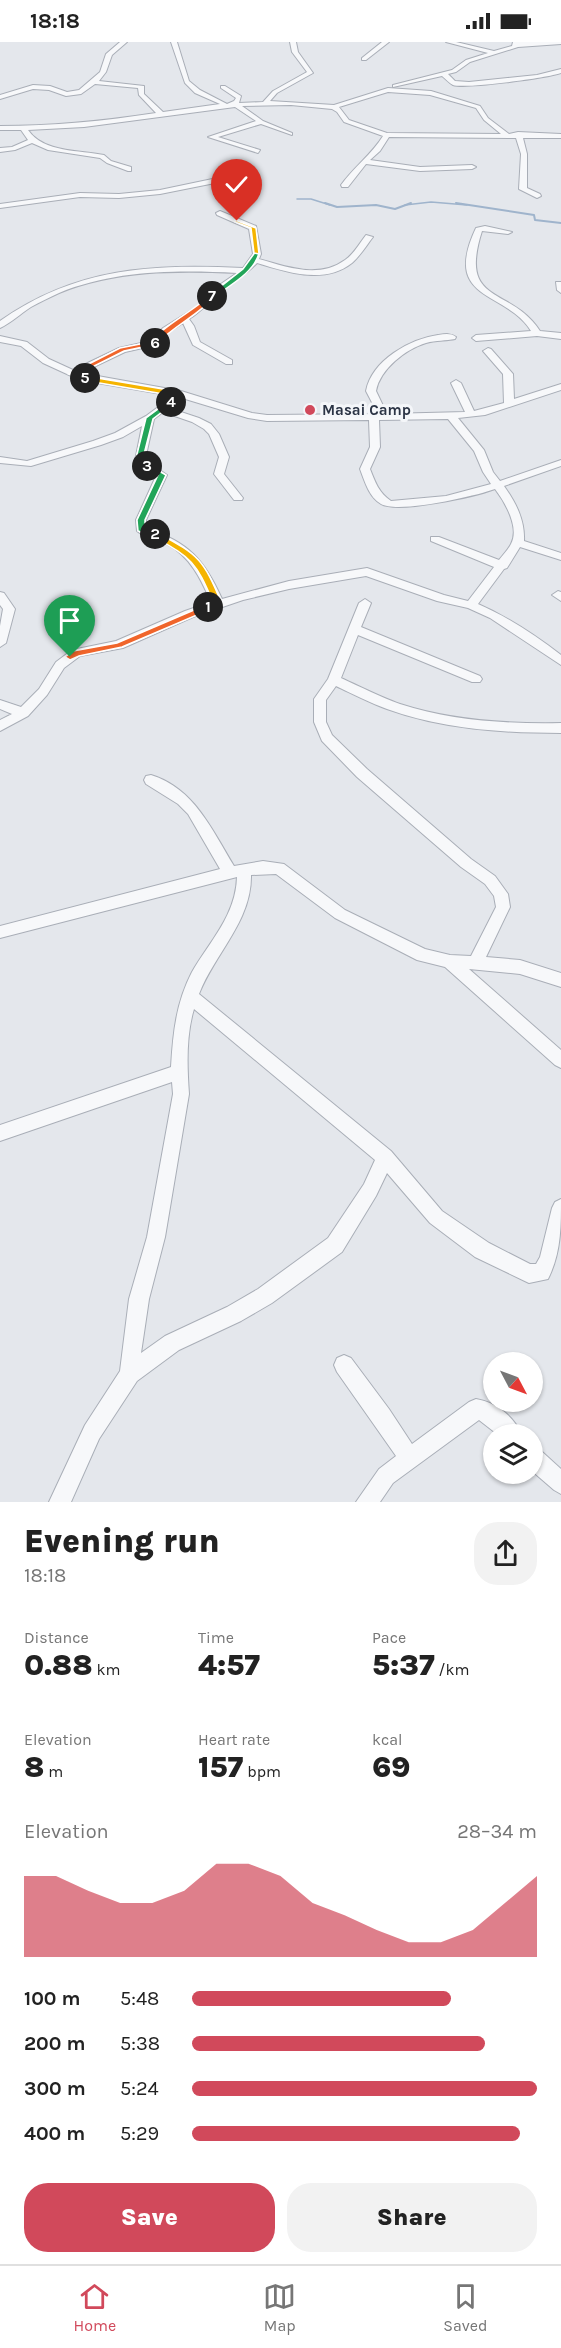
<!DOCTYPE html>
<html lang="en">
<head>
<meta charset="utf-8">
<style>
	:root { --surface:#fff; --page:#f2f2f2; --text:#222; --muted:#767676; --line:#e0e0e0; --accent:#d1495b }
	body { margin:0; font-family:Karla,sans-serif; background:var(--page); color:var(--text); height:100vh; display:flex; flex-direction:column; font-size:22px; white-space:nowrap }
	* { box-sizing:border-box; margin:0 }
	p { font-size:20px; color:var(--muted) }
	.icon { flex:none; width:33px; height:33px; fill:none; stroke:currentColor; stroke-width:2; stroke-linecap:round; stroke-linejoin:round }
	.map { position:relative; height:1460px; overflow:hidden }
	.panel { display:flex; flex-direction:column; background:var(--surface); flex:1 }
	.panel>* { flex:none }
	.needle { width:39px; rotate:131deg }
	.controls { position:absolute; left:483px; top:1310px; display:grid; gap:12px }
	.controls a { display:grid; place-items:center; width:60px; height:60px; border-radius:50%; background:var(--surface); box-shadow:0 2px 4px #0004; font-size:30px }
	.pin { position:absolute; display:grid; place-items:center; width:51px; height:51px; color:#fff; margin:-62px -26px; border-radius:50% 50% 50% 0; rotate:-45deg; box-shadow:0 0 6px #0007 }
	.pin .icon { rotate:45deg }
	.km { position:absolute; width:30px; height:30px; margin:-15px; border-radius:50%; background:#222; color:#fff; font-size:16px; line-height:30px; text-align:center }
	.round { display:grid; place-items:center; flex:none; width:63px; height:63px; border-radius:24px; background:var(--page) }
	.summary { display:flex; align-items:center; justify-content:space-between; height:102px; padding:0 24px }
	h1 { font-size:33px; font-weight:800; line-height:45px }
	.figures { display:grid; grid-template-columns:repeat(3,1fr); gap:9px; height:102px; padding:6px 24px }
	.figures div { display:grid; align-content:center }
	.figures b { font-size:30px; font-weight:800 }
	.figures small { font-size:16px; font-weight:400 }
	.figures p { font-size:16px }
	.chart { height:168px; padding:12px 24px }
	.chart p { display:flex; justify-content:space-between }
	.chart svg { width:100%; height:108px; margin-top:6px; fill:var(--accent); opacity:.7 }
	.button { display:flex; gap:12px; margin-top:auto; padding:12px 24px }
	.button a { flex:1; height:69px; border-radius:24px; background:var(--accent); color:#fff; font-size:24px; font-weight:800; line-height:69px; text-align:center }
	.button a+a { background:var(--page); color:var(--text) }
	ul { padding:0 24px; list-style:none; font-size:20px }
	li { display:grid; grid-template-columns:96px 72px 1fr; align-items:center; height:45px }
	li i { height:15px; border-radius:8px; background:var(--accent) }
	.status { display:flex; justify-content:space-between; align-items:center; height:42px; padding:0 30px; background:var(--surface); direction:ltr }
	.status svg { height:16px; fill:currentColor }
	.tabs { display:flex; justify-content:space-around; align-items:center; height:84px; border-top:2px solid var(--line); background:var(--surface); font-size:16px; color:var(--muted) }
	.tabs a { display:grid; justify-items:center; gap:3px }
	.tabs .active { color:var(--accent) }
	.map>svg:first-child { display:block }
</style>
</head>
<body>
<div class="status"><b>18:18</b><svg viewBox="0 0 49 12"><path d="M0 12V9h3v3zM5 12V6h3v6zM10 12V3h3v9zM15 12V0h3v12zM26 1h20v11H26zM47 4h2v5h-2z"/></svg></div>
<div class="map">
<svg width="561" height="1460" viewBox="0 0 561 1460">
	<rect width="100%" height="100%" fill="#e4e7ec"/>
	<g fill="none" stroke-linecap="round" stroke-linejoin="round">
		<g stroke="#9fb4cc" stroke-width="1.5">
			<polyline points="297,157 311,157 330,163"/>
			<polyline points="405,163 431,160 467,163"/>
		</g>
		<g stroke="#9fb4cc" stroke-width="2">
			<polyline points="325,161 337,165 376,163 395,167 411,161"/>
			<polyline points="456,161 534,173 535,178 561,181"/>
		</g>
		<defs>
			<g id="street">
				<path d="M 120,0 L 127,0 L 112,13 L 106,30 L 99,39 L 144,44 L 144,52 L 163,70 L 220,62 L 195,51 L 185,41 L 171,0 L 177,0 L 189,39 L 200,48 L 227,62 L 234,59 L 236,56 L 221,46 L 221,44 L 225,44 L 241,54 L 239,61 L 263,60 L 273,49 L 307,30 L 292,10 L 290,0 L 296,0 L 298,10 L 313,31 L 277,51 L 270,59 L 334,63 L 388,46 L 431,49 L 480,64 L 488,76 L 509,92 L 518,90 L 561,92 L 561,96 L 523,96 L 527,112 L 527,146 L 540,152 L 541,154 L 537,156 L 519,147 L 521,112 L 516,96 L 389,95 L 380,109 L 370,118 L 420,125 L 472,123 L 476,125 L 472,127 L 420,129 L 366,122 L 348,145 L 342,145 L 341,143 C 354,125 372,112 383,94 L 344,80 L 337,70 L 332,67 L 291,63 L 242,64 L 263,79 L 292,91 L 292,93 L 261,82 L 218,95 L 260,108 L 258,111 L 208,95 L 256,79 L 235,65 L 84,85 L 28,88 C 44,111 80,108 104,113 L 111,119 L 131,125 L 131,129 L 128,129 L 107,121 L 100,116 L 48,108 L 32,101 L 15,108 L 0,110 L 0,106 L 12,105 L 28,98 L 21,88 L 0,88 L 0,84 C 53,84 104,79 156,71 L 139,53 L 138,46 L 95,42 L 81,52 L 66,54 L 49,48 L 33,47 L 0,57 L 0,53 L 33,43 L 50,44 L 67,50 L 79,48 L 100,30 L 106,12 ZM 388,50 L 430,53 L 476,66 L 484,78 L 501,92 L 387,91 L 349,78 L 339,65 Z"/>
				<polygon points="382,0 389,0 366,18 362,18 362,16"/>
				<path d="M 446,0 L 456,0 L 494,9 L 512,4 L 513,0 L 561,0 L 561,2 L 518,5 L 470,20 L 456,30 L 448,32 L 455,39 L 469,40 L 537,33 L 561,27 L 561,31 C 547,36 465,47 453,43 C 449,41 446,37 442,34 L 393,45 L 393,43 L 452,28 L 466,18 L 488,11 Z"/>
				<polygon points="222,135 226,137 225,139 160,152 119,156 80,155 0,166 0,162 80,151 119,152 160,148"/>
				<path d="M 220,169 L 256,184 L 261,212 L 259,217 C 287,225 319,237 345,218 C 354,212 359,202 366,193 L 373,195 C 366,204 360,214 352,221 C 324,243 287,230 257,221 C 245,234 231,240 218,252 C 207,261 202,269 189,277 L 194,284 L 200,300 L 232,318 L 232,322 L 226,322 L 193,303 L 183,281 L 169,290 L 156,303 L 125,310 L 81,331 L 181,349 L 252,371 L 267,373 L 378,372 L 366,349 C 372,318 410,297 438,293 C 445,292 451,291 456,295 L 455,297 C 446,299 436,298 426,301 C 406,307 380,327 376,349 L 387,372 L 465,370 L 451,341 L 456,338 L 461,341 L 474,369 L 504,361 L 503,332 L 483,309 L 488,306 L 491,307 L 513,332 L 514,357 L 561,342 L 561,348 L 485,373 L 458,376 L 484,408 L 493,430 L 500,439 L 561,418 L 561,424 L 504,444 C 516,461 525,478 524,499 L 561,511 L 561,518 L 520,505 L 507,526 L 504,527 L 478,562 C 508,575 535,593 561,613 L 561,623 L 490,576 L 468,566 L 437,559 L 366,534 L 289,547 L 243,558 L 193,575 L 123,606 L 80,614 L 64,626 L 47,653 L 28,674 L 0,689 L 0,678 L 12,672 L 0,667 L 0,658 L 21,665 L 39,647 L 56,620 L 72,608 L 116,599 L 185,569 L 211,560 C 201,537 190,514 167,502 C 157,497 144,495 137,489 L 136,478 L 156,434 L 135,419 L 142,384 L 123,395 L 101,403 L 31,424 L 0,421 L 0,415 L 27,419 L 93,399 L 115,391 L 146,374 L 173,354 L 80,338 L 43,321 L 21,304 L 0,300 L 0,294 L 27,300 L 49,317 L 73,328 L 119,306 L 150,299 L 163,286 L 198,264 L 212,248 L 237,231 C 177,228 115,228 59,251 C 50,255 40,260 31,265 C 20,272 11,281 0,286 L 0,279 C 77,225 152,222 243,226 L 253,212 L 249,187 L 217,173 L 216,171 ZM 182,356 L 248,376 L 267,379 L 369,378 L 370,405 L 360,427 C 365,440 369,455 381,462 C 398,472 476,454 495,447 C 505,460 520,486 511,502 C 508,508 503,513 499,518 L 439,495 L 431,495 L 431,499 L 494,525 L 468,559 L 444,553 L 367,526 L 289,539 L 222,557 C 205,519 188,499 147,487 L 146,478 L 167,433 L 145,418 L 154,377 L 163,370 L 192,380 L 204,387 L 209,392 L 219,415 L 214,432 L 234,458 L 242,458 L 243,456 L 224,432 L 229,415 L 219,392 L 211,382 L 199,376 L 169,366 ZM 448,377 L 474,409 L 483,430 L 491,442 L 446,454 L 391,459 C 379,451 375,440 370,427 L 380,405 L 379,378 Z"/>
				<path d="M 485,184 L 512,190 L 508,192 L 482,189 C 458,264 510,243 540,289 L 561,291 L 561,297 L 537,294 L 476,299 L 472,296 L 476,293 L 531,289 C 506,248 441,260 476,186 Z"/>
				<polygon points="556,240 561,240 561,251 557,248"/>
				<polygon points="558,549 561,550 561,559 552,553"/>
				<polygon points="0,550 4,551 15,567 6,601 0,605 0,584 3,567 0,563"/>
				<path d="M 365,557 L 371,561 L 361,585 L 480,634 L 482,637 L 480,640 L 472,640 L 358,593 L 341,636 C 361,645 380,655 400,662 C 452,679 508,682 561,681 L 561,691 C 503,691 442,687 387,667 C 370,661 353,652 336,644 L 326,658 L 326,680 L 332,693 L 367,727 L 471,817 L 495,834 L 508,852 L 510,865 L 486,915 L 520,918 L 561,931 L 561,945 L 520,932 L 469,927 L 561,1008 L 561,1026 L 555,1023 L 445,925 L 417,918 L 335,876 L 276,832 L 251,833 C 252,879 215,911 199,952 L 391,1109 L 442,1169 L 489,1201 L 530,1222 L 536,1222 L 540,1215 L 552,1166 L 555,1160 L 561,1157 C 561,1186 561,1211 548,1237 L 529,1241 L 475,1215 L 430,1181 L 387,1131 L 376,1154 L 342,1210 L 272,1261 L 241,1279 L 179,1308 L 137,1339 L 99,1397 L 71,1460 L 49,1460 L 85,1383 L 120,1329 L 129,1257 L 147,1195 L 173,1052 L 172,1040 L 0,1099 L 0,1083 L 171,1025 C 173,991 176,961 192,930 C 210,899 236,873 237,835 L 0,896 L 0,884 L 220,827 L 188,772 L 178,762 L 146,742 L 144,738 L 146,734 L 151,733 C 194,746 212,788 234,824 L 263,819 L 284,822 L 345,868 L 425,907 L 450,913 L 471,914 L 496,865 L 494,854 L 485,842 L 461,825 L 357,735 L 322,699 L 314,680 L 314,657 L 328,637 L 359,561 ZM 194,967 L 375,1118 L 364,1142 L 328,1196 L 258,1247 L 227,1265 L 165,1294 L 141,1311 L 149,1257 L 165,1195 L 189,1052 C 187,1024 186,993 194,967 Z"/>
				<path d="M 344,1313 L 351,1316 L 389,1367 L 412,1402 L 469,1360 L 476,1357 C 495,1360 514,1374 521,1392 L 497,1392 L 479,1378 L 393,1441 L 380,1460 L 356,1460 L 379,1427 L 396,1414 L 337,1330 L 334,1323 L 337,1316 Z"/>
				<polygon points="532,1404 539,1407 561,1427 561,1452 554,1448 532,1429"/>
			</g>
		</defs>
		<use href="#street" stroke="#a9aeb7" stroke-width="2"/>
		<use href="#street" fill="#f7f8fa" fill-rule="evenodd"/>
	</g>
	<polygon fill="#f0652b" stroke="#fff" stroke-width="1.5" points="208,562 211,563 211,567 122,605 79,614 70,618 65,615 73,609 117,601"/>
	<path fill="#f5b400" stroke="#fff" stroke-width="1.5" d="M 153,491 L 158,491 C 200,514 203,517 222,562 L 221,564 L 205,567 L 205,563 L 213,560 C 195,518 192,517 153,494 Z"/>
	<polygon fill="#22a559" stroke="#fff" stroke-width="1.5" points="147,422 166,433 145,478 145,488 158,491 158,494 155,495 138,489 137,478 158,433 144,425"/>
	<polygon fill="#22a559" stroke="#fff" stroke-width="1.5" points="169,359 175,360 153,377 143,416 151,424 144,425 137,421 136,416 146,376"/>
	<polygon fill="#f5b400" stroke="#fff" stroke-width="1.5" points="85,334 181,350 184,352 171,362 168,360 175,354 82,338"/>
	<polygon fill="#f0652b" stroke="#fff" stroke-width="1.5" points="155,299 157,302 124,309 78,332 87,335 87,338 69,332 120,306"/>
	<path fill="#f0652b" stroke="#fff" stroke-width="1.5" d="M 210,253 L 215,254 C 198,274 174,283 157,302 L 152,302 C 157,286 196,268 210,253 Z"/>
	<path fill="#22a559" stroke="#fff" stroke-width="1.5" d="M 256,209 L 259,211 C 254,231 230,243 214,255 L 210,255 L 210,253 L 243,227 Z"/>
	<polygon fill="#f5b400" stroke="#fff" stroke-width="1.5" points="235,178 256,186 259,212 254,211 251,186 235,180"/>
	<circle fill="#d1495b" stroke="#f4f6f9" stroke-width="2" cx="310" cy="368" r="6"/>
	<g text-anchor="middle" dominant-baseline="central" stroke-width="6" stroke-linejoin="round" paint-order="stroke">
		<g font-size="15" font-weight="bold" fill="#2b3445" stroke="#f4f6f9" text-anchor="start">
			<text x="322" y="368">Masai Camp</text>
		</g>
	</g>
</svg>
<div class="controls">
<a><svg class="needle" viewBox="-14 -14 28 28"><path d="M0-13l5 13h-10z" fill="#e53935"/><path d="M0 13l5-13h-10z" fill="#767676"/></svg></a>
<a><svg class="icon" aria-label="layers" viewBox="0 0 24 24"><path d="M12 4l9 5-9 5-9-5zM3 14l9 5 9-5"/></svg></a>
</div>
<div class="pin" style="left:70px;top:615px;background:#1e9e55"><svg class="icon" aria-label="arrive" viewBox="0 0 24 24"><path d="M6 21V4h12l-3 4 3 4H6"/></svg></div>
<div class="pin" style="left:237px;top:179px;background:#d93025"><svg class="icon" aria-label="check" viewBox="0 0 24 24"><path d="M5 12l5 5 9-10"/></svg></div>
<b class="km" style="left:208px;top:565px">1</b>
<b class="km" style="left:155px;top:492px">2</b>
<b class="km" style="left:147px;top:424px">3</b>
<b class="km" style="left:171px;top:360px">4</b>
<b class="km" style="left:85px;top:336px">5</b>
<b class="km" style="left:155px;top:301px">6</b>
<b class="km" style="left:212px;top:254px">7</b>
</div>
<section class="panel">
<div class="summary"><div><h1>Evening run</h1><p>18:18</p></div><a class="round"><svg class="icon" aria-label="share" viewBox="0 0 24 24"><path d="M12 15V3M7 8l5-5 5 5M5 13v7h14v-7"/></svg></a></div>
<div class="figures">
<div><p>Distance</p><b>0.88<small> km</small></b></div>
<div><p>Time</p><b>4:57</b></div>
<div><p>Pace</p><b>5:37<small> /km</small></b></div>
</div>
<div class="figures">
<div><p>Elevation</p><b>8<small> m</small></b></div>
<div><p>Heart rate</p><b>157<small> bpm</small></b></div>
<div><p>kcal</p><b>69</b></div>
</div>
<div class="chart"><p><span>Elevation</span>28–34 m</p>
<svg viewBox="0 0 160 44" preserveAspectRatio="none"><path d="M0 44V11L10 11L20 17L30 22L40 22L50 17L60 6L70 6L80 11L90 22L100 27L110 33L120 38L130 38L140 33L150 22L160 11V44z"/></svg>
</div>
<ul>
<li><b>100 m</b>5:48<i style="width:75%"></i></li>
<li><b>200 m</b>5:38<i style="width:85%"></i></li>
<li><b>300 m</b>5:24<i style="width:100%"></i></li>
<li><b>400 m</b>5:29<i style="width:95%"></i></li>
</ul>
<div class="button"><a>Save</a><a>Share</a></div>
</section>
<nav class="tabs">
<a class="active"><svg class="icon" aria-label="home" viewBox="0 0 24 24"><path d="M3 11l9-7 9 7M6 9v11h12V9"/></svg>Home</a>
<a><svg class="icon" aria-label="map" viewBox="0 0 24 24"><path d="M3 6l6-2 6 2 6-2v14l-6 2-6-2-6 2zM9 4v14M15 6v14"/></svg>Map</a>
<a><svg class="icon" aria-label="saved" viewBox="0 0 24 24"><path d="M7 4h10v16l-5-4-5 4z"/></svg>Saved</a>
</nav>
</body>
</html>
